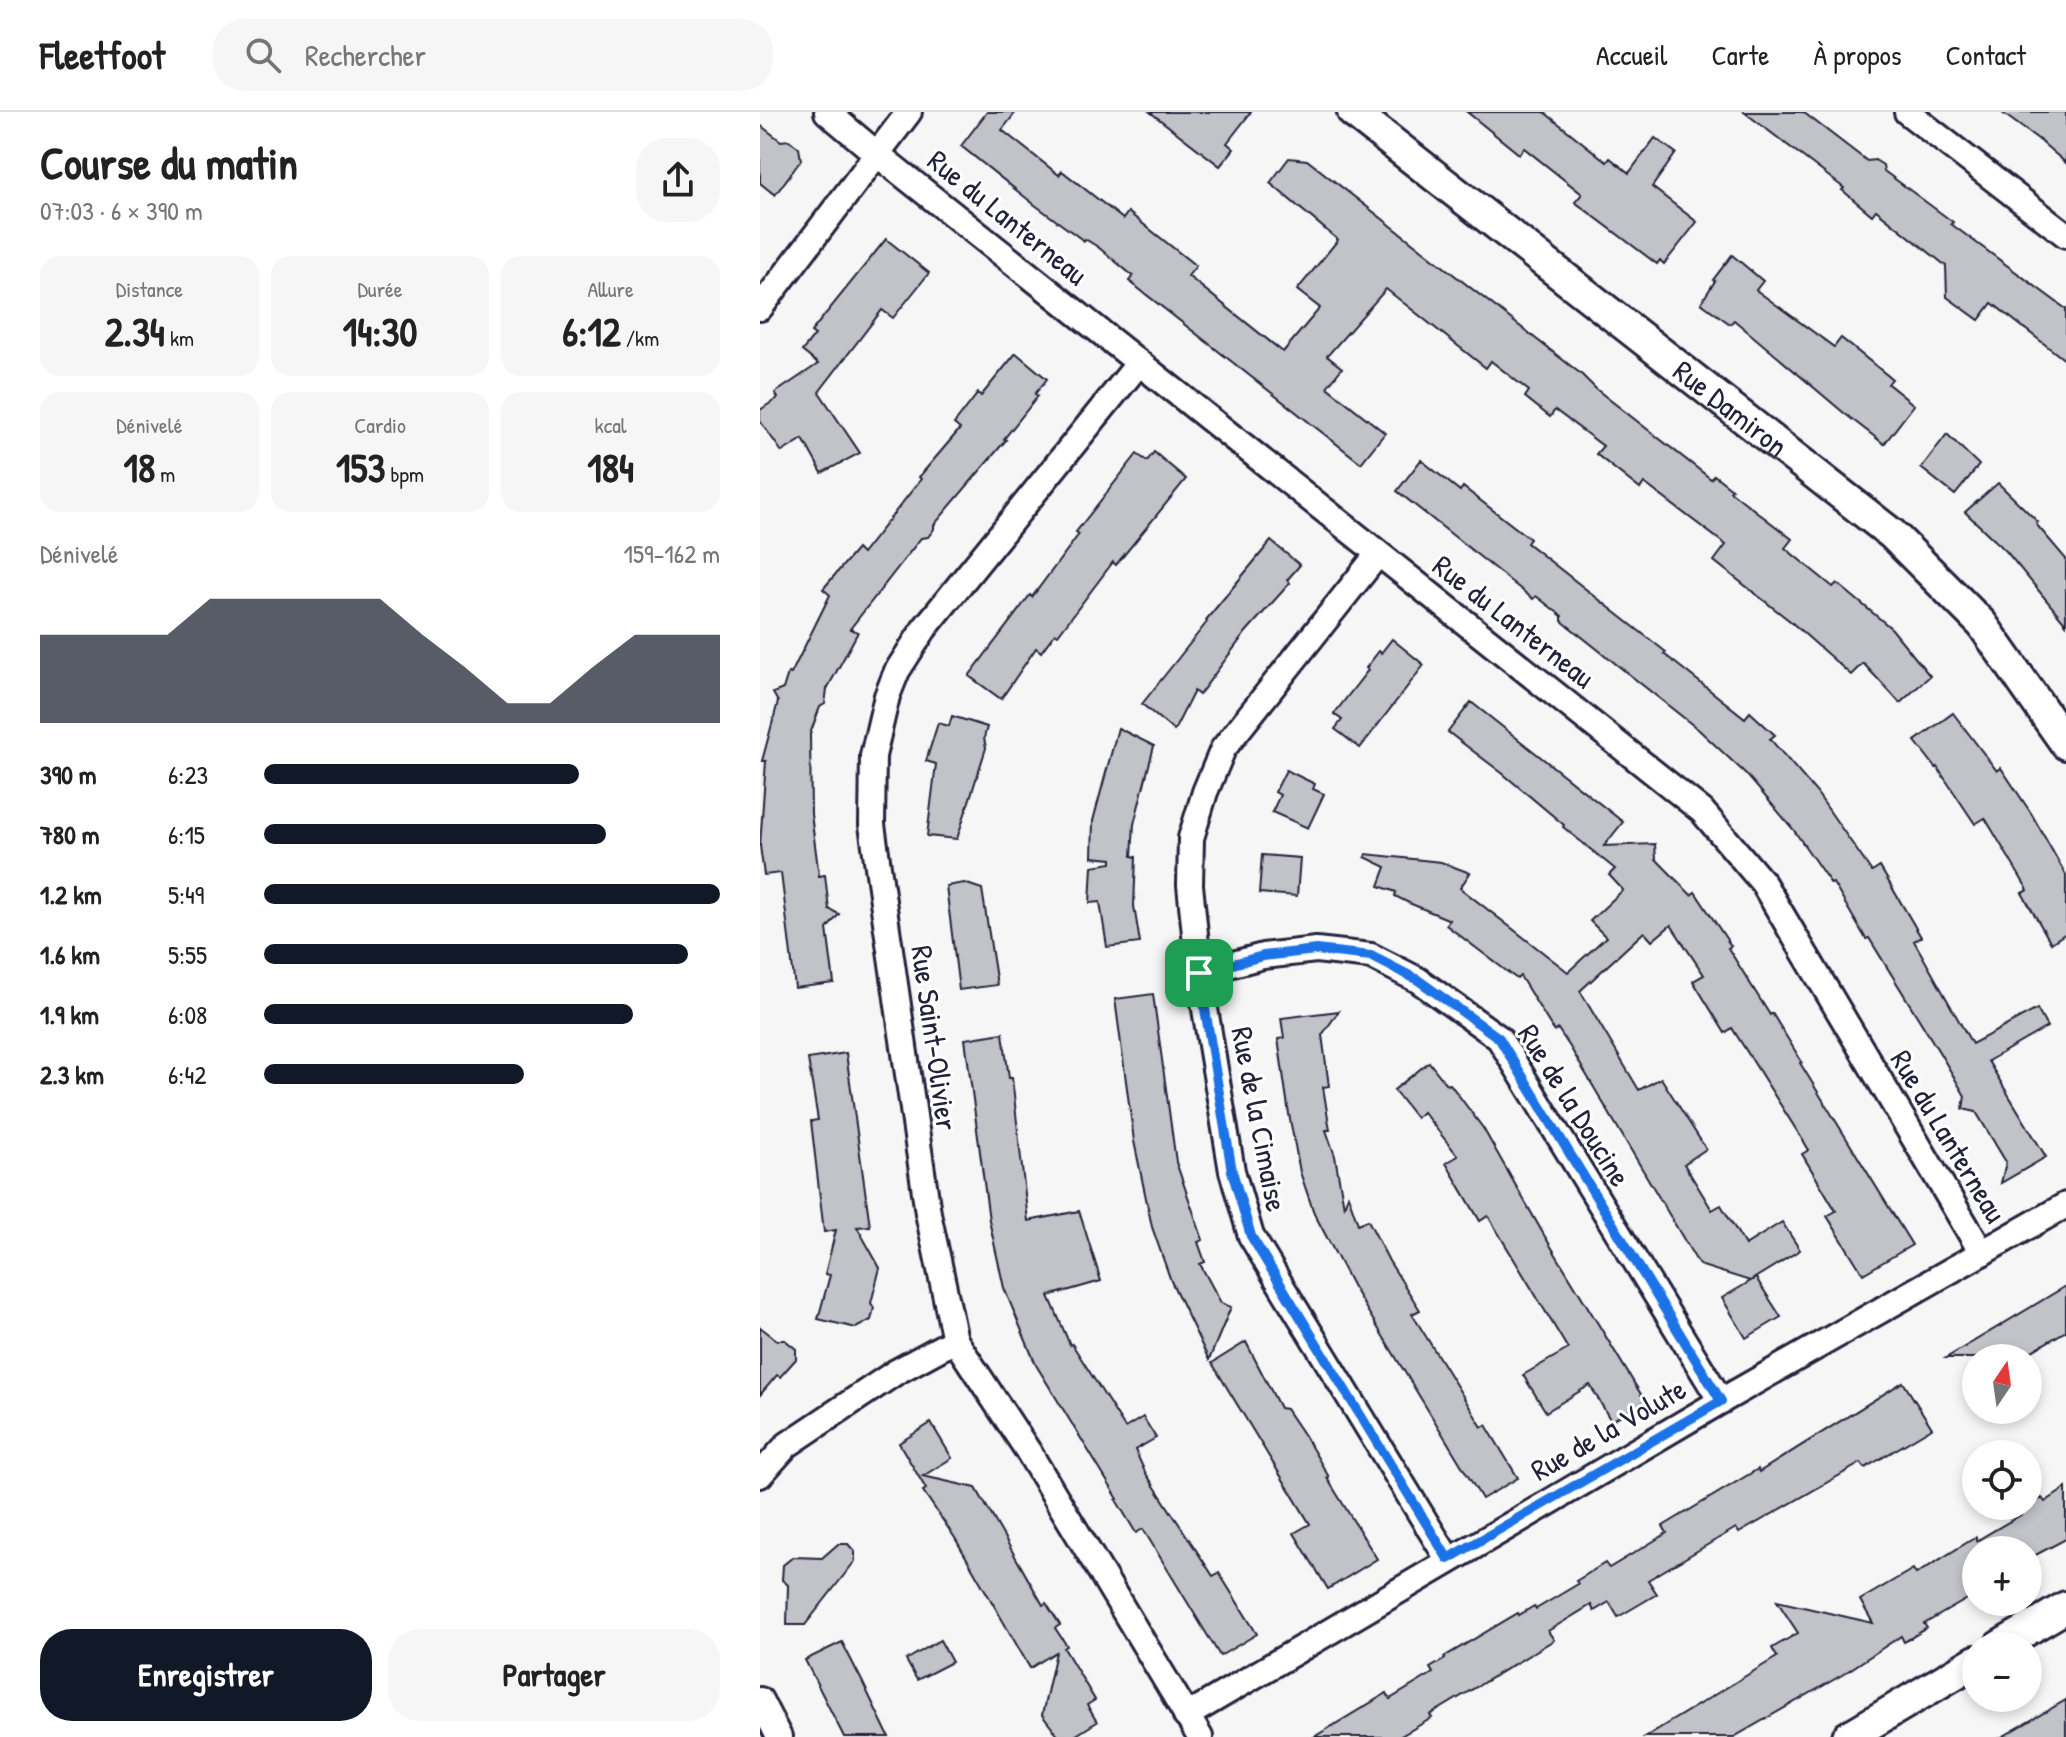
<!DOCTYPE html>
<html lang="fr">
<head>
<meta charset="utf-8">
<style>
	:root { --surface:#fff; --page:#f6f6f6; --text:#222; --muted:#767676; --line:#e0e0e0; --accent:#111827 }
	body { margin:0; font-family:"Patrick Hand",sans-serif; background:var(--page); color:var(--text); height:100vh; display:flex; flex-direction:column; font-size:30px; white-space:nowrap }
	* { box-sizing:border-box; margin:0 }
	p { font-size:26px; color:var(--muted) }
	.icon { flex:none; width:44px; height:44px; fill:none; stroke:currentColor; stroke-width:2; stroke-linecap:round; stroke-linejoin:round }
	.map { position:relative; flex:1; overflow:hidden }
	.drawer { display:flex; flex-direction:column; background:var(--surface); width:760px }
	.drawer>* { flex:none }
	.needle { width:52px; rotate:13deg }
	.fabs { position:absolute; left:1202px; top:1232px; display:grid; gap:16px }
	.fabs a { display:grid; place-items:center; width:80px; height:80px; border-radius:50%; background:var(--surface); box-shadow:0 4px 12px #0003; font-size:40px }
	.pin { position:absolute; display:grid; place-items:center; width:68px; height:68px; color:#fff; margin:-34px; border-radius:16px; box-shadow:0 4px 12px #0006 }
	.round { display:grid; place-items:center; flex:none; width:84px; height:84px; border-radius:32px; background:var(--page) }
	.headline { display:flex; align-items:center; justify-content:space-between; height:136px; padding:0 40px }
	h1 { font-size:44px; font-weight:800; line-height:60px }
	.metrics { display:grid; grid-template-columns:repeat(3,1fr); gap:12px; height:136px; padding:8px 40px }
	.metrics div { display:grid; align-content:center; border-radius:20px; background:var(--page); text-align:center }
	.metrics b { font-size:40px; font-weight:800 }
	.metrics small { font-size:22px; font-weight:400 }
	.metrics p { font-size:22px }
	.chart { height:224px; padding:16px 40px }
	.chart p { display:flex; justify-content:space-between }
	.chart svg { width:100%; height:144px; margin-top:8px; fill:var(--accent); opacity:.7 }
	.cta { display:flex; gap:16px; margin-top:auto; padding:16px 40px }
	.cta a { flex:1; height:92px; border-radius:32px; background:var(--accent); color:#fff; font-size:32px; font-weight:800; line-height:92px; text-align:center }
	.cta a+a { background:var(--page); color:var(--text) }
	ul { padding:0 40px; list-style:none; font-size:26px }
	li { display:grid; grid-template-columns:128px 96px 1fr; align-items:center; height:60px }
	li i { height:20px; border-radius:10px; background:var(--accent) }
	header { display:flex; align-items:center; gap:48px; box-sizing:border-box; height:112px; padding:0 40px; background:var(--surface); border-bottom:2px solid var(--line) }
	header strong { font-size:38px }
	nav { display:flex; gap:44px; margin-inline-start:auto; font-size:28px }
	.search { width:560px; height:72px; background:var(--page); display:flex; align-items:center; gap:20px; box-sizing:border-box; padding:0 28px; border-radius:32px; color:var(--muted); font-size:30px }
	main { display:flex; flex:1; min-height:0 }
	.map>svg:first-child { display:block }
</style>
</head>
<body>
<header>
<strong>Fleetfoot</strong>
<div class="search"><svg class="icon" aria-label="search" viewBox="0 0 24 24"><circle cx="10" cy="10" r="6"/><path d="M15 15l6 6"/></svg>Rechercher</div>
<nav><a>Accueil</a><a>Carte</a><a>À propos</a><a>Contact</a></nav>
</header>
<main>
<section class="drawer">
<div class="headline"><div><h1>Course du matin</h1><p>07:03 · 6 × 390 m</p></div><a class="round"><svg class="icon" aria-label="share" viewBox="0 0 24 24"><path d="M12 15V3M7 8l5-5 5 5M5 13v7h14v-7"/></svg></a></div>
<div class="metrics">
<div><p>Distance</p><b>2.34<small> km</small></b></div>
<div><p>Durée</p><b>14:30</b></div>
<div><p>Allure</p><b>6:12<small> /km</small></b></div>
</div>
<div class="metrics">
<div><p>Dénivelé</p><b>18<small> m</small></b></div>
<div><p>Cardio</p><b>153<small> bpm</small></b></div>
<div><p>kcal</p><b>184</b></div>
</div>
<div class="chart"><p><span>Dénivelé</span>159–162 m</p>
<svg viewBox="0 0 160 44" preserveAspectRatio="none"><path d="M0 44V17L10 17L20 17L30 17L40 6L50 6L60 6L70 6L80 6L90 17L100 27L110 38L120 38L130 27L140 17L150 17L160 17V44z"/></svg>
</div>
<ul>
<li><b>390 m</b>6:23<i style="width:69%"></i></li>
<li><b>780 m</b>6:15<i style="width:75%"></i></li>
<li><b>1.2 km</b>5:49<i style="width:100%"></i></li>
<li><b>1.6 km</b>5:55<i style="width:93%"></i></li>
<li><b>1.9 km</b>6:08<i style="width:81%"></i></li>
<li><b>2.3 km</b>6:42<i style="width:57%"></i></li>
</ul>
<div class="cta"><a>Enregistrer</a><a>Partager</a></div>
</section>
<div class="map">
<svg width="1306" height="1625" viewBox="0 0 1306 1625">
	<rect width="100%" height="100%" fill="#f6f6f7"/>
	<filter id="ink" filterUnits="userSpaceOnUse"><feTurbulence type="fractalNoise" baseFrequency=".0125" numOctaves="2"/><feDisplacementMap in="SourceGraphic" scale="16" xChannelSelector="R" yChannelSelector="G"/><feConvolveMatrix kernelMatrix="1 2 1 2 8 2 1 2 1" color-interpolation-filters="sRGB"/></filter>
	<g filter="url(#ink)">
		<g fill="#c2c2c9" stroke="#22223b" stroke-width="2">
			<polygon points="227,0 256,0 242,18 299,63 302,59 363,107 368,100 436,154 428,164 523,240 560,196 537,178 578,128 510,71 529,46 547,48 821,262 836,277 951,367 954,363 972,377 970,379 1032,427 1025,436 1073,475 1077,471 1132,517 1170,564 1140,591 1103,551 1091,563 1030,509 954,449 966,433 884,371 880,377 836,342 843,334 795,298 790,305 765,285 769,279 731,249 726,256 626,177 567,244 582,256 567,275 625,321 601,351 369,169 373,164 338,135 325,127 324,129 275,93 201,34"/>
			<polygon points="390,0 491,0 467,31 474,37 460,54"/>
			<polygon points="707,0 784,0 847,50 850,46 869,61 895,26 916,41 892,75 937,110 904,152 900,148 897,152 815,90 822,82 764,36 759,42"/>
			<polygon points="984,0 1043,0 1107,49 1115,48 1123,53 1124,59 1193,110 1191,112 1306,197 1306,249 1232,191 1219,208 1187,185 1186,154 1116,98 1112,103 1082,78 1084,76"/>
			<polygon points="1241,0 1306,0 1306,51 1278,27"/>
			<polygon points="0,13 21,29 29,28 39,36 41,48 15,83 0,71"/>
			<polygon points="126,127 169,161 133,206 122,198 59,280 100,341 62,361 43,327 22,340 0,309 0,298 18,286 15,281 58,252 42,239 55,223 51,220"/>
			<polygon points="972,143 1003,169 996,178 1074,235 1081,226 1132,267 1128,272 1154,293 1124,332 1084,301 974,208 970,212 941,191 955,169 953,168"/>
			<polygon points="256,241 287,267 275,282 278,284 244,327 246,328 174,413 174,417 168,425 161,426 90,517 98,520 67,577 65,592 60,595 50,622 51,702 59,764 65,763 69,797 79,802 67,817 74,871 35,876 21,761 4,763 0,734 6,649 2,649 18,590 13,581 23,577 28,561 31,562 70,483 63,477 97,437 102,442 161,367 159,365 200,317 194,312 218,281 221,284"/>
			<polygon points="1187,322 1219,353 1195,383 1161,356"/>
			<polygon points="394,340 426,367 356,453 353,450 298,523 295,521 281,540 276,536 241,587 209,564 270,483 272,485 319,422 316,420 377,342 387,349"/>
			<polygon points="661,348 700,379 703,375 770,427 767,431 906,540 904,542 985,606 990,600 1015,623 1010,627 1057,681 1112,760 1120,755 1161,825 1154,829 1212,932 1277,897 1287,915 1228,949 1286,1045 1241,1071 1246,1050 1216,1000 1203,997 1205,984 1181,943 1109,826 1106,827 1073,771 1071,772 1033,717 986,662 939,618 802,509 802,504 776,484 773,487 637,379"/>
			<polygon points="1238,371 1278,410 1276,412 1306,447 1306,512 1246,439 1205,400"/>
			<polygon points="511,429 540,453 527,468 530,471 486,520 439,583 434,579 414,619 382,592 447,510 446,508"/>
			<polygon points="632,527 664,553 600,636 575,617 582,608 574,602 608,558 606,556 619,539 621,541"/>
			<polygon points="711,590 863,710 844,734 895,732 896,747 931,783 935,780 971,834 968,836 1010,903 1012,901 1042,950 1040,951 1152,1133 1103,1162 1067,1104 1076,1099 1042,1042 1049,1038 972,916 965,921 933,869 944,863 911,813 892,829 884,820 820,879 879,978 901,966 946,1037 924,1052 952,1098 961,1093 985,1133 1022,1110 1040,1138 990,1169 939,1153 810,935 798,917 794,919 760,864 757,867 686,813 690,808 649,791 635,784 636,780 619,774 626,755 605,745 606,742 681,750 710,761 700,776 808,860 846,825 830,809 863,778 849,763 855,757 803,715 804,713 742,661 688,620"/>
			<polygon points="1193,601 1237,659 1241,656 1271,701 1306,763 1306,821 1291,831 1262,781 1268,778 1225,706 1215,712 1177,655 1176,656 1155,629"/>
			<polygon points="192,604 227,615 224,626 226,636 197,727 167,724 176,652 166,649 178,611 189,614"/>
			<polygon points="358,616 394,634 374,712 372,744 376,745 374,794 380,831 347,835 340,790 330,791 332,754 352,751 352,747 332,745 333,709"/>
			<polygon points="526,658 555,672 553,677 564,682 548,716 512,700 520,683 515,680"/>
			<polygon points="502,743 540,746 537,784 499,781"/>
			<polygon points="204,771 222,777 237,873 199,878 186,774"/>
			<polygon points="393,882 416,1050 443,1128 438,1130 445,1150 440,1152 461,1191 471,1195 449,1248 411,1169 392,1115 374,1029 355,887"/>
			<polygon points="579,899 562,923 569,974 563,975 570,1018 566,1018 575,1044 584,1095 588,1083 598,1112 608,1108 629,1149 660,1198 652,1202 722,1315 726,1313 758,1366 722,1387 593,1175 554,1101 540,1060 529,1002 518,927 524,926 521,906"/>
			<polygon points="243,921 249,966 252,966 268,1109 319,1099 341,1169 289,1184 310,1233 312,1232 365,1316 383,1305 396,1326 375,1338 385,1360 453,1464 459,1461 497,1522 460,1544 383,1417 376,1421 356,1388 358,1387 276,1253 244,1176 229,1108 205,927"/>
			<polygon points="86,941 110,1114 97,1115 120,1156 111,1191 114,1196 111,1208 96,1216 58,1207 70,1163 65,1162 76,1118 64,1120 51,1009 58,1008 48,947"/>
			<polygon points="669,950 687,973 690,972 723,1016 784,1123 885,1289 851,1309 830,1273 786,1300 763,1263 808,1237 728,1104 720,1109 686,1051 698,1044 663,1000 656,1006 634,978"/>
			<polygon points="996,1166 1021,1205 986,1226 962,1186"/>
			<polygon points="1306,1174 1306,1219 1260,1246 1186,1246"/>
			<polygon points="0,1215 17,1228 25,1228 36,1237 36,1247 20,1265 17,1263 0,1283"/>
			<polygon points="486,1230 520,1296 526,1297 549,1331 569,1365 567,1366 617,1447 568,1477 534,1421 550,1412 452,1251"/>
			<polygon points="1143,1270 1172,1316 1105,1356 1101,1351 979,1421 976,1416 888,1468 897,1482 858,1505 849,1490 834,1499 831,1493 788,1519 794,1528 670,1603 672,1606 639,1625 554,1625 627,1581 630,1587 673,1561 670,1556 685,1547 684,1545 758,1501 759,1503 774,1494 776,1497 818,1472 816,1469 845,1451 849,1456 907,1421 903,1414 998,1357 999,1360"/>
			<polygon points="171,1311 192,1346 163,1364 216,1376 283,1493 286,1491 300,1513 295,1516 307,1534 304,1536 335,1588 327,1593 337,1610 313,1625 299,1625 282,1603 296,1540 270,1556 195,1426 163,1379 166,1377 139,1331"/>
			<polygon points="1306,1376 1306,1427 1268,1447 1268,1438 1216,1438 1216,1482 1164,1512 1167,1516 1144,1530 1141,1524 1082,1563 974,1625 885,1625 1017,1545 1012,1536 1038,1521 1017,1489 1113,1511 1100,1488 1153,1457 1156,1462 1216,1425 1216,1429 1262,1402 1261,1399 1282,1386 1285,1390"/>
			<polygon points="78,1432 88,1432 95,1440 95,1449 45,1513 27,1513 28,1473 22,1468 23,1453 33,1445 62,1446"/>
			<polygon points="180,1528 192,1550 157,1568 146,1548"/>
			<polygon points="82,1530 102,1569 129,1625 84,1625 45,1548"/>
			<polygon points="1306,1588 1306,1625 1242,1625"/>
		</g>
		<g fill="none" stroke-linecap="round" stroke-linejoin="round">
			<defs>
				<g id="minor">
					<polyline points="149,0 117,42 942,699 1003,771 1222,1141"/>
					<polyline points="1147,0 1306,123"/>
					<polyline points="0,196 117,42 67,0"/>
					<polyline points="379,251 164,517 137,559 127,584 113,644 112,713 168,1101 195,1228 268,1339 440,1625"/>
					<polyline points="618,442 463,637 445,680 431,726 430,773 439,861 472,1059 491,1124 688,1447"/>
					<polyline points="439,861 503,844 556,838 611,844 658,868 739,926 961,1289"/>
					<polyline points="0,1363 27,1333 136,1260 195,1228"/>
					<polyline points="0,1588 19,1625"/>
					<polyline points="426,1604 961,1289 1306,1093"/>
				</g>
				<g id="tertiary">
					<path id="s1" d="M 593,0 L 1132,422 L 1222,512 L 1306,632"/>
					<polyline points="1240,1534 1306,1495"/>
					<polyline points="1088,1625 1216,1549"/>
				</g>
			</defs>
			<use href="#minor" stroke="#22223b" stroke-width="30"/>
			<use href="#tertiary" stroke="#22223b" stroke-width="36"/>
			<use href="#minor" stroke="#fff" stroke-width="24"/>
			<use href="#tertiary" stroke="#fff" stroke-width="30"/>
		</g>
	</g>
	<g fill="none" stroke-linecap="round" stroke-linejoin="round" filter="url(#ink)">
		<defs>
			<polygon id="route" points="556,838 611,844 658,868 739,926 961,1289 688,1447 491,1124 472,1059 439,861 503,844"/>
		</defs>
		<use href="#route" stroke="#fff" stroke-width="16"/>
		<use href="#route" stroke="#1a73e8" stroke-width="10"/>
	</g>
	<g text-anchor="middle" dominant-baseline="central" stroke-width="6" stroke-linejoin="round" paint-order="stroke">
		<g font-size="30" fill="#22223b" stroke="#fff">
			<text transform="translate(248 105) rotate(39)">Rue du Lanterneau</text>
			<text stroke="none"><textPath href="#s1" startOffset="480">Rue Damiron</textPath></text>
			<text transform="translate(754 509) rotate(38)">Rue du Lanterneau</text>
			<text transform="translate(175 926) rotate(82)">Rue Saint-Olivier</text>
			<text transform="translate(815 993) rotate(58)">Rue de la Doucine</text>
			<text transform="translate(500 1007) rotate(79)">Rue de la Cimaise</text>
			<text transform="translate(1189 1024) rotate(59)">Rue du Lanterneau</text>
			<text transform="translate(848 1317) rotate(-30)">Rue de la Volute</text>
		</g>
	</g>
</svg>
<div class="fabs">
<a><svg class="needle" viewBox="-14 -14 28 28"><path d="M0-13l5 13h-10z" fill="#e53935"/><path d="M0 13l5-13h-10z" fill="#767676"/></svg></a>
<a><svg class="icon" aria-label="locate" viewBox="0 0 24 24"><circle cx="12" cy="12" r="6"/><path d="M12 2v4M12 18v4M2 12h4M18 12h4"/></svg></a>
<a>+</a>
<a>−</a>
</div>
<div class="pin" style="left:439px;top:861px;background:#1e9e55"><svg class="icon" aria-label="arrive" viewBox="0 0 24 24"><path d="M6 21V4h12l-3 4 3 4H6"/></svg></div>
</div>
</main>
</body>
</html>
